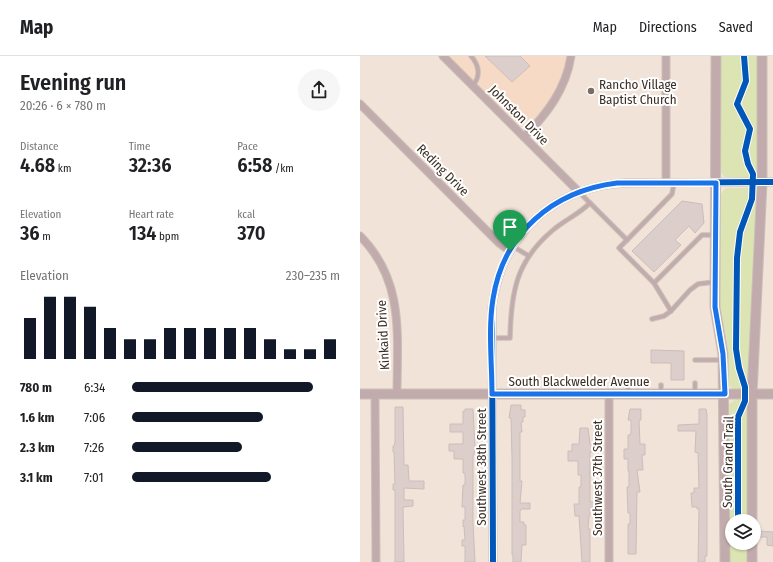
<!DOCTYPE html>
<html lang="en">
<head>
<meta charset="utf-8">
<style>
	:root { --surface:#fff; --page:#f6f6f6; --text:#202124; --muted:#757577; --line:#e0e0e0; --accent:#111827 }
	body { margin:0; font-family:"Fira Sans Condensed",sans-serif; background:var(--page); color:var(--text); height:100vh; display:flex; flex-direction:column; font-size:15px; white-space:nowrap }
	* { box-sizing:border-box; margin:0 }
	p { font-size:13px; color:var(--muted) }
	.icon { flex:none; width:22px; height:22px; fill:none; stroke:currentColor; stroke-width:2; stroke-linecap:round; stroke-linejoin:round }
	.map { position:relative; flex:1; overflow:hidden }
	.panel { display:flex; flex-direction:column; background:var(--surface); width:360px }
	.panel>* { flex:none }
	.tools { position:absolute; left:365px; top:458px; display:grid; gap:8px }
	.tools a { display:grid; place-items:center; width:36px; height:36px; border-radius:50%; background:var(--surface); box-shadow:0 1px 3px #0004; font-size:20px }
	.pin { position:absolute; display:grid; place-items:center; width:34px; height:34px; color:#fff; margin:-41px -17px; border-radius:50% 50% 50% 0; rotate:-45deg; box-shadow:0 0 4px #0007 }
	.pin .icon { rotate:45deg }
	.round { display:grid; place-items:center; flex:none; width:42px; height:42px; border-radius:21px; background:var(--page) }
	.overview { display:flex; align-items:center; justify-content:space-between; height:68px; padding:0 20px }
	h1 { font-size:22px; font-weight:600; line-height:30px }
	.figures { display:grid; grid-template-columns:repeat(3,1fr); gap:6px; height:68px; padding:4px 20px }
	.figures div { display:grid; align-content:center }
	.figures b { font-size:20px; font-weight:600 }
	.figures small { font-size:11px; font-weight:400 }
	.figures p { font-size:11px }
	.chart { height:112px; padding:8px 20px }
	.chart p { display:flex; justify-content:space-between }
	.chart svg { width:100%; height:72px; margin-top:4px; stroke:var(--accent); stroke-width:6 }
	ul { padding:0 20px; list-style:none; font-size:13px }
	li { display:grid; grid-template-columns:64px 48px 1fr; align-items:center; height:30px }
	li i { height:10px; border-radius:5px; background:var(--accent) }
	header { display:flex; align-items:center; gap:24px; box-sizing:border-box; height:56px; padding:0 20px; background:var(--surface); border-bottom:1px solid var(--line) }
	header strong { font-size:19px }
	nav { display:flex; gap:22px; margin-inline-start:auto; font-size:14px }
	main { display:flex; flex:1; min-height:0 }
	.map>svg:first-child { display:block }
</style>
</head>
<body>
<header>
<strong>Map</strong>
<nav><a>Map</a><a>Directions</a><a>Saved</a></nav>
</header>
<main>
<section class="panel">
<div class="overview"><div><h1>Evening run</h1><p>20:26 · 6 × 780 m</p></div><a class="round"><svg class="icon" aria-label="share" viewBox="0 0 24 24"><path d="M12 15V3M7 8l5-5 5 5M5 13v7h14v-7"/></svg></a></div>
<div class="figures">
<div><p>Distance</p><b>4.68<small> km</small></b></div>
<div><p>Time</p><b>32:36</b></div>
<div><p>Pace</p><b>6:58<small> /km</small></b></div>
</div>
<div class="figures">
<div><p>Elevation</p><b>36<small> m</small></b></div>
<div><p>Heart rate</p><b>134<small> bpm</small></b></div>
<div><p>kcal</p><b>370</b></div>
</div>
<div class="chart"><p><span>Elevation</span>230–235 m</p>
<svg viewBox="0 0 160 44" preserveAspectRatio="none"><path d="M5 44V19M15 44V6M25 44V6M35 44V12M45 44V25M55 44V32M65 44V32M75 44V25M85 44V25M95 44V25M105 44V25M115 44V25M125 44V32M135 44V38M145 44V38M155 44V32"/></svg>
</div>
<ul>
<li><b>780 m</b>6:34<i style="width:87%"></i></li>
<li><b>1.6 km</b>7:06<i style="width:63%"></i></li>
<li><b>2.3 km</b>7:26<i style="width:53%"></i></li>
<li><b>3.1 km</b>7:01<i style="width:67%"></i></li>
</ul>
</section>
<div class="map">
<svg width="413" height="506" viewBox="0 0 413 506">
	<rect width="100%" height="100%" fill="#f2e3d8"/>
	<polygon fill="#f6dac5" points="88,0 207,0 200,24 190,45 171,68 165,71 158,70"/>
	<g fill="#dde4b3">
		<polygon points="359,0 399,0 398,117 391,122 365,121 359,114"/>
		<path d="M 366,132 L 393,132 L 398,137 L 388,328 C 378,336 375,336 367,327 L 359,248 L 360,139 Z"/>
		<polygon points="377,343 383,344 388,351 388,465 372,465 372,487 388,487 388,506 368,506 368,352 369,348"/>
	</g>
	<g fill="#dcceca" stroke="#ccbdba">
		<polygon points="125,0 160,0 170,10 152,26"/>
		<polygon points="322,145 342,148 344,167 335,177 329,170 315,184 321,189 294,216 272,195"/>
		<polygon points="291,294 324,295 324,324 311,324 311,307 291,307"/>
		<polygon points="151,349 161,349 161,354 165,354 165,361 163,361 163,366 161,366 162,376 160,376 160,425 162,425 160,447 170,447 170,453 162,453 160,455 160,466 164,466 164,469 166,469 166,489 162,489 161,506 153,506 153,499 152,499 152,403 151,362 149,362"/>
		<polygon points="35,351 43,351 44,409 48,409 49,425 64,425 64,433 44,432 44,444 53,444 53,450 43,451 44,506 35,506 35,434 33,434 33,428 35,428 34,396 33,396 33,390 34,390 35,386"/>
		<polygon points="105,353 113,353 115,392 114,399 113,399 113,467 115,506 105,506 105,490 102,490 102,484 105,484 104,470 103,471 103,464 105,464 105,451 102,451 103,429 105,429 105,417 103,417 103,403 94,403 94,395 89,395 89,388 103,388 103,376 90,376 90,368 103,368 103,355 105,355"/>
		<polygon points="270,353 281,353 281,364 279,364 280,388 285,388 285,399 282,399 283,414 277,414 280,436 277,436 276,498 268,498 268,468 270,468 270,457 268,457 267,431 269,431 269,415 268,415 268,403 264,403 264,393 268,393 268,379 270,379 271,376 271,364 268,364"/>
		<polygon points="339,353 346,353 347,358 347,500 345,500 345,506 338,506 339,453 337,453 337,451 332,451 331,437 334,437 334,432 339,432 338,397 335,396 336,375 318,375 318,369 339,368"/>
		<polygon points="220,372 228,372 230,388 235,388 235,396 230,396 230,446 236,446 237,452 230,452 230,460 229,460 228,473 230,473 230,506 222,506 219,460 215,460 214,448 219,448 219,431 221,431 221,419 218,419 218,405 208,405 208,395 212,395 212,388 219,388"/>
		<polygon points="399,475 413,476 413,490 407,489 407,481 399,481"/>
	</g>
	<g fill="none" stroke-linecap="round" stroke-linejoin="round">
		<defs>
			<g id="service">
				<path d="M 111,0 C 119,9 121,20 113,29"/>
				<polyline points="220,137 267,184 312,138 314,127"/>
				<polyline points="267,184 259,192 294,227 311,255"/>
				<polyline points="154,191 169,200"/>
				<polyline points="294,227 342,179 355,179"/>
				<polyline points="292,263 304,260 311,255 330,234 338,228 354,226"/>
				<path d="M 133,282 L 150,282 C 151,236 156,205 193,174 C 205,164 219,158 230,147"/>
				<polyline points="335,304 362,304"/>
				<polyline points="301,329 301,337"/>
				<polyline points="268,337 268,329"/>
				<polyline points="335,337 335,327"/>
			</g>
			<g id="minor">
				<polyline points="83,0 219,136"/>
				<polyline points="306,0 306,126"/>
				<polyline points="0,48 139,187 150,195"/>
				<path d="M 164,81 C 187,58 206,33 211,0"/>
				<path d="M 0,180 C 45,225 37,280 37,338"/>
				<polyline points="15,338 16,506"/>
				<path d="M 133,506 L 132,252 C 141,180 192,131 265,127 L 413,126"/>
				<polyline points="249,506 249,338"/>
			</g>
			<g id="tertiary">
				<polyline points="356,0 355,251 363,298 365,506"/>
				<polyline points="0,338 413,338"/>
				<polyline points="392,465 392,338 402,127 402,0"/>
				<polyline points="392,487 392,506"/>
			</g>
		</defs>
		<use href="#service" stroke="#cbc0b7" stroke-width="5.5"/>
		<use href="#minor" stroke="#cbc0b7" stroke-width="9"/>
		<use href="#tertiary" stroke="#cbc0b7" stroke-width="11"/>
		<use href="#service" stroke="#c2abad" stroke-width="3.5"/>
		<use href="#minor" stroke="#c2abad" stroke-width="7"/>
		<use href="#tertiary" stroke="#c2abad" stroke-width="9"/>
		<defs>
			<g id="cycleway">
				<polyline points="378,465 378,361 385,345 385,331 379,312 376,293 377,202 380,176 392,143 393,118 388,108 385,95 390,73 377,48 386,25 384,0"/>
				<path d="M 133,506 L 132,252 C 141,180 192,131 265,127 L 413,126"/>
			</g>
		</defs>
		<use href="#cycleway" stroke="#fff" stroke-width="8"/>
		<use href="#cycleway" stroke="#0057b8" stroke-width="6"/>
	</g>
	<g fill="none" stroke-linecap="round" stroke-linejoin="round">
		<defs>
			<path id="route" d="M 257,127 L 356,127 L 355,251 L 363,298 L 365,338 L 132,338 C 132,307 128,274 133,243 C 143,178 192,135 257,127 Z"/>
		</defs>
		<use href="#route" stroke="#fff" stroke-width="8"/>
		<use href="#route" stroke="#1a73e8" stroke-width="5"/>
	</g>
	<circle fill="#7b6d64" stroke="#fff" stroke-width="1.5" cx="231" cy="35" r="4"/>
	<g text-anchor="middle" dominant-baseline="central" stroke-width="4" stroke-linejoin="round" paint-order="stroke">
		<g font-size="13" fill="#3b2e25" stroke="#fff" text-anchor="start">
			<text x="239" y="28">Rancho Village<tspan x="239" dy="15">Baptist Church</tspan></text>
		</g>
		<g font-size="13" fill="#3b2e25" stroke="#fff">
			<text transform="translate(159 59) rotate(45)">Johnston Drive</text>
			<text transform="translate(83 114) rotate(45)">Reding Drive</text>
			<text transform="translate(23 279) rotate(-93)">Kinkaid Drive</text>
			<text x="219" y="325">South Blackwelder Avenue</text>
			<text transform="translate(368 406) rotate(-89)">South Grand Trail</text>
			<text transform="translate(121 411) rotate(-90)">Southwest 38th Street</text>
			<text transform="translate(237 422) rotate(-90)">Southwest 37th Street</text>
		</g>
	</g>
</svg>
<div class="tools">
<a><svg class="icon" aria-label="layers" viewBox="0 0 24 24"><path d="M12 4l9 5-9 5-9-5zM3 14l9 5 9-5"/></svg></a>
</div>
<div class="pin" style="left:150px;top:195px;background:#1e9e55"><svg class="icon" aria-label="arrive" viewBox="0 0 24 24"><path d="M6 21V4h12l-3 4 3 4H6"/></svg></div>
</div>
</main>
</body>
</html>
